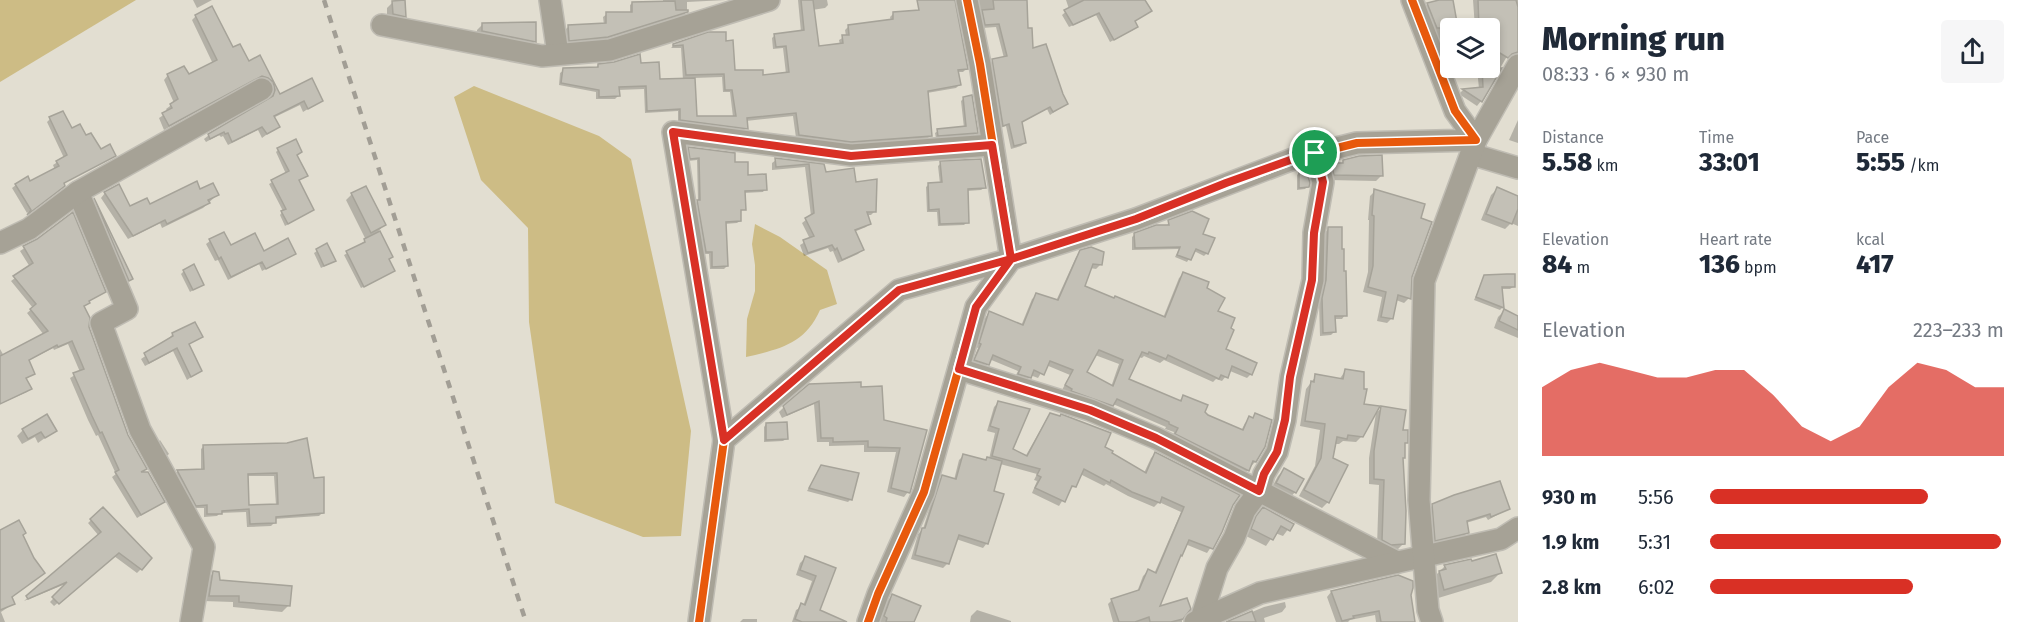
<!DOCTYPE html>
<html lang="en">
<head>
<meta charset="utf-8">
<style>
	:root { --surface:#fff; --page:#f6f6f7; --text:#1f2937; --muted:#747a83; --accent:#d93025 }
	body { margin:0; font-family:"Fira Sans",sans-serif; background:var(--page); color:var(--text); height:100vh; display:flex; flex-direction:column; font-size:22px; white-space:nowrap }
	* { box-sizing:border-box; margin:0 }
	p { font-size:20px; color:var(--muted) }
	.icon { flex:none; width:33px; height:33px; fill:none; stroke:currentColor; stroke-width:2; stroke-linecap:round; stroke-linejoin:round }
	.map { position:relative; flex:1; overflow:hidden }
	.panel { display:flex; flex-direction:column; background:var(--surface); width:510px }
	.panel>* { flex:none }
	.buttons { position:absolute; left:1440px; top:18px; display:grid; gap:12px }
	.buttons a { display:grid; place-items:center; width:60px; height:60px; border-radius:6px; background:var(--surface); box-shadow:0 3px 9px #0003; font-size:30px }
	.pin { position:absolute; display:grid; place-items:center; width:51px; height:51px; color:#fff; margin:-26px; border:3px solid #fff; border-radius:50%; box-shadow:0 2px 6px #0007 }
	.round { display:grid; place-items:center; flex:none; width:63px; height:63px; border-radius:6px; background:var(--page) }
	.overview { display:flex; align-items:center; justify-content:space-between; height:102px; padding:0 24px }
	h1 { font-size:33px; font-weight:800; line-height:45px }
	.stats { display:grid; grid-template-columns:repeat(3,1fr); gap:9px; height:102px; padding:6px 24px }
	.stats div { display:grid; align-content:center }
	.stats b { font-size:26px; font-weight:800 }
	.stats small { font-size:16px; font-weight:400 }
	.stats p { font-size:16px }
	.chart { height:168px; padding:12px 24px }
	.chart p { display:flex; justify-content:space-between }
	.chart svg { width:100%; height:108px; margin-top:6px; fill:var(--accent); opacity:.7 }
	ul { padding:0 24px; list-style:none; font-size:20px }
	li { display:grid; grid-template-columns:96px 72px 1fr; align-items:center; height:45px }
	li i { height:15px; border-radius:8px; background:var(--accent) }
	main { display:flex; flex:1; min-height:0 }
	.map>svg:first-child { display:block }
</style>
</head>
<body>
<main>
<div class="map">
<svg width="1518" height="622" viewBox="0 0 1518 622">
	<rect width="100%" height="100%" fill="#e2ded1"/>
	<g fill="#cdbc85">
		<polygon points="0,0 136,0 0,82"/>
		<polygon points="474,86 599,136 631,159 691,431 681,536 643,537 555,503 529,322 528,228 481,180 454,97"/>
		<path d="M 755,224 L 780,237 L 827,270 L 837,304 L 820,310 C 805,344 780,349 746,357 L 747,319 L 755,291 L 755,265 L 752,244 Z"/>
	</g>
	<g fill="#0003" fill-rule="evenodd">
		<polygon points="193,0 212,0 197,8"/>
		<polygon points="663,0 726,0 687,2 687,11 684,15 603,40 566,43 566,29 569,26 604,25 603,17 607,14 630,13 630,5 633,2 663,2"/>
		<path d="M 798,0 L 827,0 L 828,5 L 825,8 L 812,10 L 817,48 L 840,45 L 839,40 L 846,36 L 845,30 L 848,27 L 891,21 L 890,17 L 893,14 L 966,69 L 963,72 L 957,72 L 959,85 L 956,88 L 927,93 L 930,136 L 927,139 L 847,145 L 796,138 L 793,116 L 746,121 L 746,128 L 743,131 L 678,122 L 678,111 L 645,113 L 644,89 L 618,90 L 618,96 L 615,99 L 596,99 L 596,92 L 559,85 L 560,73 L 564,70 L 595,69 L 598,65 L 640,65 L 658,81 L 683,80 L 681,48 L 671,48 L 674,45 L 725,42 L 734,71 L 762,77 L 786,74 L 783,48 L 773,49 L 772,38 L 775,35 L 801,32 ZM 722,77 L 723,92 L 730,92 L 733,117 L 696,118 L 694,78 Z"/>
		<polygon points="976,0 1020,0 1032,50 1066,104 1050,115 1047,109 1020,123 1025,143 1021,146 1011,149 1006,126 1000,128 989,64 993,61 1004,58 996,27 982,28"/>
		<polygon points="1066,0 1135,0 1133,30 1110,42 1096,15 1069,27 1062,15 1069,9"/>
		<polygon points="1452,0 1456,28 1450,28 1450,68 1462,68 1463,71 1458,76 1450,78 1423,9 1428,5"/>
		<polygon points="1473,0 1518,0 1518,58 1513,56 1506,58 1481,101 1477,106 1459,94 1463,90 1479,89 1477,68 1490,68 1490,28 1475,28"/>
		<polygon points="393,2 404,16 398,22 387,20 387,8"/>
		<polygon points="196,16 248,63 260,57 279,96 321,101 303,112 300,105 273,118 278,126 262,138 258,130 228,145 223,136 221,137 219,135 206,142 204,139 209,135 269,102 271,95 269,88 258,80 251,81 164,130 159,118 168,112 166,109 174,103 164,80 168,75 188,76 213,64 192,20"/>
		<polygon points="483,24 535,41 529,48 477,37 477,30"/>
		<polygon points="964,98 976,133 974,135 936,138 935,133 938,131 964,128 961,101"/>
		<polygon points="50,119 85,137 100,151 114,156 62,184 60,189 27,213 12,188 16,185 30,183 55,170 53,165 64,158 47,122"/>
		<polygon points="1518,120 1518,143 1509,140"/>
		<polygon points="689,148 734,164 747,176 765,189 763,192 744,193 744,209 739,212 740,221 737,223 725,224 727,266 724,269 710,269 709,254 703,254 695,204 698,201 697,160 688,161 686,151"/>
		<polygon points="278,150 300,152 296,156 306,176 298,181 312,210 285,226 280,215 283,211 269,184 286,174 276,152"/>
		<polygon points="776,160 823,166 824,174 855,184 875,211 871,215 866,215 869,223 866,227 854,232 862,250 858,254 838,263 833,251 830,252 828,248 804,256 800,245 810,239 802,223 811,216 805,167 772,170 772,163"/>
		<polygon points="1344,161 1382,175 1376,181 1329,180 1326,170 1332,164 1341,164"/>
		<polygon points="941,163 984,188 981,190 967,191 967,222 964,225 938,226 937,212 927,212 926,187 929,184 940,184 938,166"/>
		<polygon points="1300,172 1308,186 1305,189 1297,190 1297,175"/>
		<polygon points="1497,189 1518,198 1518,226 1511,223 1505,229 1481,220 1491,195"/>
		<polygon points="200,191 217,195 203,208 162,228 160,223 128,239 101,198 105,193 129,208 149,206"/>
		<polygon points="1375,191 1410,277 1409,298 1404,303 1396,300 1392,318 1387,323 1377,321 1382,297 1363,292 1368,272 1369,220 1368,220 1370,196"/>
		<polygon points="352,194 384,225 374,236 394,271 361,288 344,255 363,245 362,243 366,240 346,200"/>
		<polygon points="94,200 131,279 127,283 91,203"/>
		<polygon points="1169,222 1201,234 1207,253 1204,256 1194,251 1187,262 1175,257 1179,249 1132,250 1132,237 1135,234 1166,227"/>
		<polygon points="1329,229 1345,315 1342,319 1334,319 1334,332 1331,335 1320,336 1319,303 1323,285 1325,232"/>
		<polygon points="37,240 104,292 88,302 83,307 88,328 127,435 145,468 139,474 163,502 137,518 112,477 116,474 98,435 96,436 88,420 70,378 80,372 68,344 54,350 53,348 28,361 33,374 25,380 30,389 27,392 0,404 0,349 4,356 44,335 27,313 33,308 11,281 30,267 20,251"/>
		<polygon points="210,241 231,247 263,253 294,254 262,271 259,264 228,280 218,260 215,261 206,244"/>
		<polygon points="326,245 331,263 321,268 314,253"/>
		<path d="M 1080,252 L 1101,264 L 1096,269 L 1090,268 L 1083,287 L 1163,318 L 1179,278 L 1184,273 L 1205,289 L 1216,312 L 1224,350 L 1251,374 L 1247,378 L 1230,371 L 1222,381 L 1216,379 L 1213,382 L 1164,360 L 1160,363 L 1144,356 L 1142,358 L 1138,357 L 1127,380 L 1179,401 L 1183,397 L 1207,416 L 1241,431 L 1245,423 L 1256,415 L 1255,462 L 1243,475 L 1172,438 L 1174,432 L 1165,429 L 1166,427 L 1113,404 L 1108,410 L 1062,390 L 1070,375 L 1046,365 L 1038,378 L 1030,375 L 1025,382 L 1014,379 L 1018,371 L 989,359 L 983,369 L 971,365 L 978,348 L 976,347 L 985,318 L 989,313 L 1021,326 L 1032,299 L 1037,295 L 1056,301 L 1076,257 ZM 1095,355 L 1119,364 L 1111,387 L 1085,373 Z"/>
		<polygon points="184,271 203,284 190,292 181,274"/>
		<polygon points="1485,276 1513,287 1510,289 1501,289 1502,308 1500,310 1474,300"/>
		<polygon points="1504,311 1518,316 1518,338 1494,328 1498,317"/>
		<polygon points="173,334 201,337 188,345 200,371 187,380 173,351 145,366 141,359 169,340 168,339"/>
		<polygon points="1345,371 1362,405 1362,436 1356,442 1343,441 1339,444 1334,444 1328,502 1322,508 1299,496 1315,466 1320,430 1300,426 1306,389 1316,376 1339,380"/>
		<polygon points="859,388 883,421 925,431 908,492 904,497 887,492 896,452 864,452 864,445 829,446 829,442 817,442 814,404 782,418 779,412 784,407"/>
		<polygon points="998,403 1011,450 1025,457 1046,420 1050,415 1144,473 1151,458 1155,454 1232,504 1221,532 1207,553 1185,544 1158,608 1183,615 1182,622 1113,622 1108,604 1112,600 1137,592 1143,576 1148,571 1154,574 1181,512 1159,502 1154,507 1128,496 1106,484 1104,486 1080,474 1074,486 1069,490 1059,506 1032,493 1037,481 1034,480 1037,474 1000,464 992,492 987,543 983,548 956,539 948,563 943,568 911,559 918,534 923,529 938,481 942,477 954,480 959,460 963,456 985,461 989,459 995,433 987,431 994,407"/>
		<polygon points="1382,408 1401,432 1403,544 1398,549 1385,550 1377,546 1379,485 1369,484 1369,458 1376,413"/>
		<polygon points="766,424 786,439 783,441 764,442 764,427"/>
		<polygon points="23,430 56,430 38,443 35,437 22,444 17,436"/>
		<polygon points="160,440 169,454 165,457 158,443"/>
		<path d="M 204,446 L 313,479 L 322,513 L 319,516 L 274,519 L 274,523 L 271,526 L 247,527 L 246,512 L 220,513 L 217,516 L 204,517 L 204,508 L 193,508 L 175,474 L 177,472 L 201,471 L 201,449 ZM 246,476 L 274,476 L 276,505 L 248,507 Z"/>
		<polygon points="822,466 851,499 848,502 807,491"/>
		<polygon points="1284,470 1302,480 1295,492 1289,499 1271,489 1278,476"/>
		<polygon points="1433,505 1508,509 1488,520 1486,517 1466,523 1467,533 1464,536 1432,543 1429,509"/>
		<polygon points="103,509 150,558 141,569 137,573 114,556 54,606 50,602 68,583 24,601 99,536 88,523"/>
		<polygon points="1257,515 1292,524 1283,536 1275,533 1266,546 1246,536 1250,524"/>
		<polygon points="0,532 21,536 10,598 13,604 1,612 5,622 0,622"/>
		<polygon points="805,558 834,569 818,611 822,622 792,622 796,610 803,606 812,581 796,575 800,563"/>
		<polygon points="1445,566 1500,573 1491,582 1435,599 1435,576"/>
		<polygon points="213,573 218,582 289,605 282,612 233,607 233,602 203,601 207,579"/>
		<polygon points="1398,577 1409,595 1414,622 1376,622 1375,615 1350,620 1348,622 1336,622 1327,597 1331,592"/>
		<polygon points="892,596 912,622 879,622 887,601"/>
		<polygon points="1285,602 1286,607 1282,612 1264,618 1265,622 1228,622 1264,607"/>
		<polygon points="977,610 1011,621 1011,622 970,622 971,616"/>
		<polygon points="743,619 757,619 757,622 740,622"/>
	</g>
	<g fill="#c3c0b6" stroke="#a6a399" stroke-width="1.5" fill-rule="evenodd">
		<polygon points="405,0 406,17 393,14 392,1"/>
		<polygon points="801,0 813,0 819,46 843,43 842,35 849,35 848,25 893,19 893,12 919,10 917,0 955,0 968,69 958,70 961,85 928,91 932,136 851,142 799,135 796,113 747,118 748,129 687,121 680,120 680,109 647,111 646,86 619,87 620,96 599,97 599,90 561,83 563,68 598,67 598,64 614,62 640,54 641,63 659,62 660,79 695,78 697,116 736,116 732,90 725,90 724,74 686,75 683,45 673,46 673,44 708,32 726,32 726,41 733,40 735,70 763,70 763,75 789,72 786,46 776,47 774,34 804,30"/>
		<polygon points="993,0 1027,0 1028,28 1032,28 1033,48 1046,44 1063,94 1068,104 1053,112 1050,107 1022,122 1026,143 1014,146 1009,124 1003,126 992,59 1007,56 999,24 985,25 982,10 994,9"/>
		<polygon points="1084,0 1145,0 1152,11 1135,21 1138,27 1114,40 1099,13 1073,25 1064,10"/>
		<polygon points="1439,0 1453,0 1458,28 1437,28 1427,3"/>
		<polygon points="1478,0 1516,0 1518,7 1518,52 1512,54 1508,58 1490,47 1490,28 1479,28"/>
		<polygon points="675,1 676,10 688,10 688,12 608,37 569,41 568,25 606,23 606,12 632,12 632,2"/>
		<polygon points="212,6 233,47 240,44 249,61 260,55 280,94 312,78 323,101 308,109 304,101 274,116 280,127 267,134 262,127 232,142 228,133 225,134 224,132 210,139 208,134 273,96 275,90 273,82 268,78 262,76 169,126 162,113 172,108 170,104 178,99 167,74 184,66 189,74 217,60 195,15"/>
		<polygon points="536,22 536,42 482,31 482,23"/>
		<polygon points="1482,68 1502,68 1482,102 1462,89 1483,87"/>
		<polygon points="972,95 978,133 938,136 937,129 966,126 963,97"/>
		<polygon points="63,111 72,128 80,124 86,135 91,133 101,149 110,144 116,156 64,183 65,186 27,215 31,210 15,184 28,176 30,181 59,166 56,161 67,155 49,117"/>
		<polygon points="296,139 302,152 297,155 308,176 299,180 314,210 288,224 281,211 286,209 271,180 289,171 277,148"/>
		<polygon points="688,147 735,153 735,162 748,162 748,175 766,174 767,190 745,191 746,210 741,210 741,221 726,222 728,266 712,267 712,252 706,252 697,200 700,200 699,158 690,159"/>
		<polygon points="1382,155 1383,176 1334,175 1331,163 1343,163 1343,160 1359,156"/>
		<polygon points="775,158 824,164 826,172 854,168 856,182 877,179 876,212 867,212 871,224 855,230 864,250 842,260 837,248 835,250 832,245 808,253 803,240 814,236 805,218 814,213 809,164 776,167"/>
		<polygon points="981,159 986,188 968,189 969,223 940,224 939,209 929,210 928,183 942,182 940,161"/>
		<polygon points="1306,169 1310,183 1309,187 1299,188 1299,171"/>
		<polygon points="197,181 200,189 213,183 219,195 208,200 210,203 167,224 165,220 133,236 104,192 119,184 130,206 147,198 150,204"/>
		<polygon points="366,186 386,225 371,233 351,193"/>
		<polygon points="1497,187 1518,196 1518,209 1512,224 1486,214"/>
		<polygon points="1374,189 1425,204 1421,218 1432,222 1412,277 1411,299 1398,295 1393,319 1381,317 1386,292 1368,287 1373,266 1374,216 1372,215"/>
		<polygon points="94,198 133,279 129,281"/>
		<polygon points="1192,211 1209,219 1203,234 1215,238 1208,254 1196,249 1191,260 1177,255 1180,247 1135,248 1134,233 1156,225 1169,225 1168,220"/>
		<polygon points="73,212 106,292 89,301 90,303 84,306 90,318 89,327 128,435 147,469 141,472 148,472 165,502 141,515 115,472 119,470 102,432 100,433 92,416 73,373 84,369 72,341 58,347 57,345 29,360 35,374 26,378 32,389 0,404 0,356 48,331 30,309 36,304 13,276 33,263 23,246 37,239"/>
		<polygon points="1328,227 1342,227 1342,249 1344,249 1344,271 1346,271 1347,316 1335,316 1336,332 1323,333 1322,298 1326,280"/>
		<polygon points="380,231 393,257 389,259 395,271 364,287 346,251 365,242 364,239"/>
		<polygon points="224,232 231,245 255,233 264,251 288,238 296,254 266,269 262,262 231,277 221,257 219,259 209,239"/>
		<polygon points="327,243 336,261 324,266 316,249"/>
		<path d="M 1091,247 L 1104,252 L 1102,265 L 1093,264 L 1085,286 L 1114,298 L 1115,296 L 1165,317 L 1183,272 L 1209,282 L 1207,288 L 1225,298 L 1218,311 L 1235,318 L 1231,328 L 1234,330 L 1226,349 L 1257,363 L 1252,375 L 1232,366 L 1228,378 L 1221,375 L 1219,379 L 1168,355 L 1166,359 L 1149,352 L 1148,354 L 1142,352 L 1129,379 L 1181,401 L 1183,395 L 1208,405 L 1205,412 L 1208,415 L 1243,430 L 1249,416 L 1253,418 L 1255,413 L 1272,420 L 1265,447 L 1256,462 L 1253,461 L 1249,471 L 1175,434 L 1178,428 L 1169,424 L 1169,422 L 1117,399 L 1113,406 L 1071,391 L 1072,389 L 1065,385 L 1073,370 L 1050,361 L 1044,375 L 1034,370 L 1031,378 L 1018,374 L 1021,367 L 993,355 L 989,365 L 974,360 L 981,344 L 979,343 L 989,311 L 1023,325 L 1036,293 L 1058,300 L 1080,250 ZM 1099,350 L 1123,360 L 1113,386 L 1087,372 Z"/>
		<polygon points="194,264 204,285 193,290 183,270"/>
		<polygon points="1507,274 1515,274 1515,287 1502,287 1504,308 1476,297 1484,275"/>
		<polygon points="1504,309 1518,316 1518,330 1499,321"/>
		<polygon points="195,322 203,337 189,344 202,371 191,377 177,348 149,363 144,353 173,336 172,333"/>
		<polygon points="1345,369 1364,372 1364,389 1367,389 1364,404 1380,406 1363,437 1348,435 1347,439 1337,437 1333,458 1348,465 1329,503 1304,490 1321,458 1325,424 1305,421 1311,381 1314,382 1315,374 1343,379"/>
		<polygon points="861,382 861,387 882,386 884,420 927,430 910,493 891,488 900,448 868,447 868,441 833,442 833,438 821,438 819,401 787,415 783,406 809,384"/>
		<polygon points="998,401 1030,409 1013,449 1027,456 1050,413 1060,416 1061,414 1111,433 1105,447 1113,451 1112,453 1146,473 1155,452 1240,495 1233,505 1222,532 1213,549 1189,540 1182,556 1181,555 1160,606 1187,598 1191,609 1183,619 1171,622 1150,622 1149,617 1135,622 1119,622 1111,599 1139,590 1148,569 1156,573 1184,507 1162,497 1160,503 1132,492 1111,480 1110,483 1084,469 1076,487 1072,486 1065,502 1035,488 1041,477 1037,475 1040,469 992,456 999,429 990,426"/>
		<polygon points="1381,406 1406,410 1403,430 1408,430 1408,443 1405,443 1405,458 1403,458 1406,511 1405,544 1391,545 1382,540 1384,480 1374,479 1374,451"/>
		<polygon points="47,414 57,431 45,438 41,432 28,439 22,429"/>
		<polygon points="787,422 788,439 766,440 766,423"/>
		<path d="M 307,438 L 314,478 L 324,477 L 324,513 L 276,517 L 276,523 L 250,524 L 249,509 L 222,511 L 222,514 L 207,514 L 207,505 L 196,506 L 177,470 L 204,469 L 203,445 L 287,443 ZM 277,473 L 278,504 L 249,505 L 248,474 Z"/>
		<polygon points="963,454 986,460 987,457 1002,461 994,491 1004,494 988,544 959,535 949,564 915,555 922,528 925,528 942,475 956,479"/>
		<polygon points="821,465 859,473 852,500 809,488"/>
		<polygon points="1284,468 1304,479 1296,493 1276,483"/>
		<polygon points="1500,481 1510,509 1491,517 1490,514 1467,521 1469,533 1435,541 1432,504 1454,495"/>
		<polygon points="103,507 152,558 142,570 119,553 59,604 52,597 67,582 28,599 26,596 101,532 90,519"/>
		<polygon points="1263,507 1294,524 1290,531 1281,526 1273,540 1251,529 1256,516"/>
		<polygon points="19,520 26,533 23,535 34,558 45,573 12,597 15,604 0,610 0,530"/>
		<polygon points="1496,554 1502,573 1444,590 1439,571 1446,569 1444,565 1471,559 1472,561"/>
		<polygon points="805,556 836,568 820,610 847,622 802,622 795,619 801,603 805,605 816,576 800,570"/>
		<polygon points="213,571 219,572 220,580 292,586 290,606 239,602 239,596 209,596"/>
		<polygon points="1398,575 1413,581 1413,588 1411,595 1415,622 1381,622 1379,611 1353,616 1354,618 1342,621 1331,591"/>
		<polygon points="892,594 921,606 914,622 886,622 887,618 884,616"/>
		<polygon points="1252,611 1256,622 1226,622"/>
	</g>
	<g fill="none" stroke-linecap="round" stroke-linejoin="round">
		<defs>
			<g id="minor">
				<polyline points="550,0 558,54"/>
				<polyline points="967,0 980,64 1011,259 1136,219 1293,159 1357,143 1476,140 1455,111 1412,0"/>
				<polyline points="382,25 542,56 610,50 769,0"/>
				<polyline points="1471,154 1518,168"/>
				<polyline points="78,192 127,309 101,323 140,430 204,547 191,622"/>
				<polyline points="0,243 29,229 78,192 262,89"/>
				<polyline points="959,369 1090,410 1156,438 1397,562"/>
				<polyline points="724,440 673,132 851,155 992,145"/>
				<polyline points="1201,619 1217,568 1234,538 1245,510 1259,491 1264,474 1277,452 1285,420 1291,377 1313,280 1314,233 1323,182 1315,153"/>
				<polyline points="699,622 724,440 899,290 1011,259 976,307 924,492 878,594 868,622"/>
				<polyline points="1195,622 1260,593 1501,539 1518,528"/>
				<polyline points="1432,622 1428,610 1419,500 1424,281 1476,140 1518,65"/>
			</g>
		</defs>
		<use href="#minor" stroke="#bfbcb3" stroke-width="24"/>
		<use href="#minor" stroke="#a6a296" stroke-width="21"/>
		<polyline stroke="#a29e95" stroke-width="4.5" stroke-dasharray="8 8" stroke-linecap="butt" points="324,0 526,622"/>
		<defs>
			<g id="cycleway">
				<polyline points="967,0 980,64 1011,259 1136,219 1293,159 1357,143 1476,140 1455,111 1412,0"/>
				<polyline points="699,622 724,440 899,290 1011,259 976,307 924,492 878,594 868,622"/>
			</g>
		</defs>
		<use href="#cycleway" stroke="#fff" stroke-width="11"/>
		<use href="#cycleway" stroke="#e8590c" stroke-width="8"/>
	</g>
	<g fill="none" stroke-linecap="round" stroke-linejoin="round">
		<defs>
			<polyline id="route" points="1315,153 1293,159 1226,183 1136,219 1011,259 899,290 724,440 673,132 851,156 992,145 1011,259 976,307 959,369 1090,410 1156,438 1259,491 1264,474 1277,452 1285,420 1290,377 1312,280 1314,233 1323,182 1315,153"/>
		</defs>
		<use href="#route" stroke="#fff" stroke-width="12"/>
		<use href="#route" stroke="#d93025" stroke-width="8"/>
	</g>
</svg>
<div class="buttons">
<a><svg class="icon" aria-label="layers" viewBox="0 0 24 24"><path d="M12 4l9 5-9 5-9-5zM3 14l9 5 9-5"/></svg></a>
</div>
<div class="pin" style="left:1315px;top:153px;background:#1e9e55"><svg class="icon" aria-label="arrive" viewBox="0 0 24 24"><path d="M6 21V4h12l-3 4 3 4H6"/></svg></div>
</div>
<section class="panel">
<div class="overview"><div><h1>Morning run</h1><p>08:33 · 6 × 930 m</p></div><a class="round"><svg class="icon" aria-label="share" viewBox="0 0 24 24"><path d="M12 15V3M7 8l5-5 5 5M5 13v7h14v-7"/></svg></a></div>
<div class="stats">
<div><p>Distance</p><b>5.58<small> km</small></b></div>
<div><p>Time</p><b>33:01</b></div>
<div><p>Pace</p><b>5:55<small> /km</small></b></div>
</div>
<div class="stats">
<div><p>Elevation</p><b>84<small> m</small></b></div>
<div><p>Heart rate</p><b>136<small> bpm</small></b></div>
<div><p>kcal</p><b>417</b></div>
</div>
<div class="chart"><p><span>Elevation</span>223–233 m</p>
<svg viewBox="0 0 160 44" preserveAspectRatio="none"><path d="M0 44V16L10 9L20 6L30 9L40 12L50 12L60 9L70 9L80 19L90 32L100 38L110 32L120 16L130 6L140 9L150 16L160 16V44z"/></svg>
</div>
<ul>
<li><b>930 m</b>5:56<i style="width:74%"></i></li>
<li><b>1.9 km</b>5:31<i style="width:99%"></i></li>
<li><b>2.8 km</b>6:02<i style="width:69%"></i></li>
</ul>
</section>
</main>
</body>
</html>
